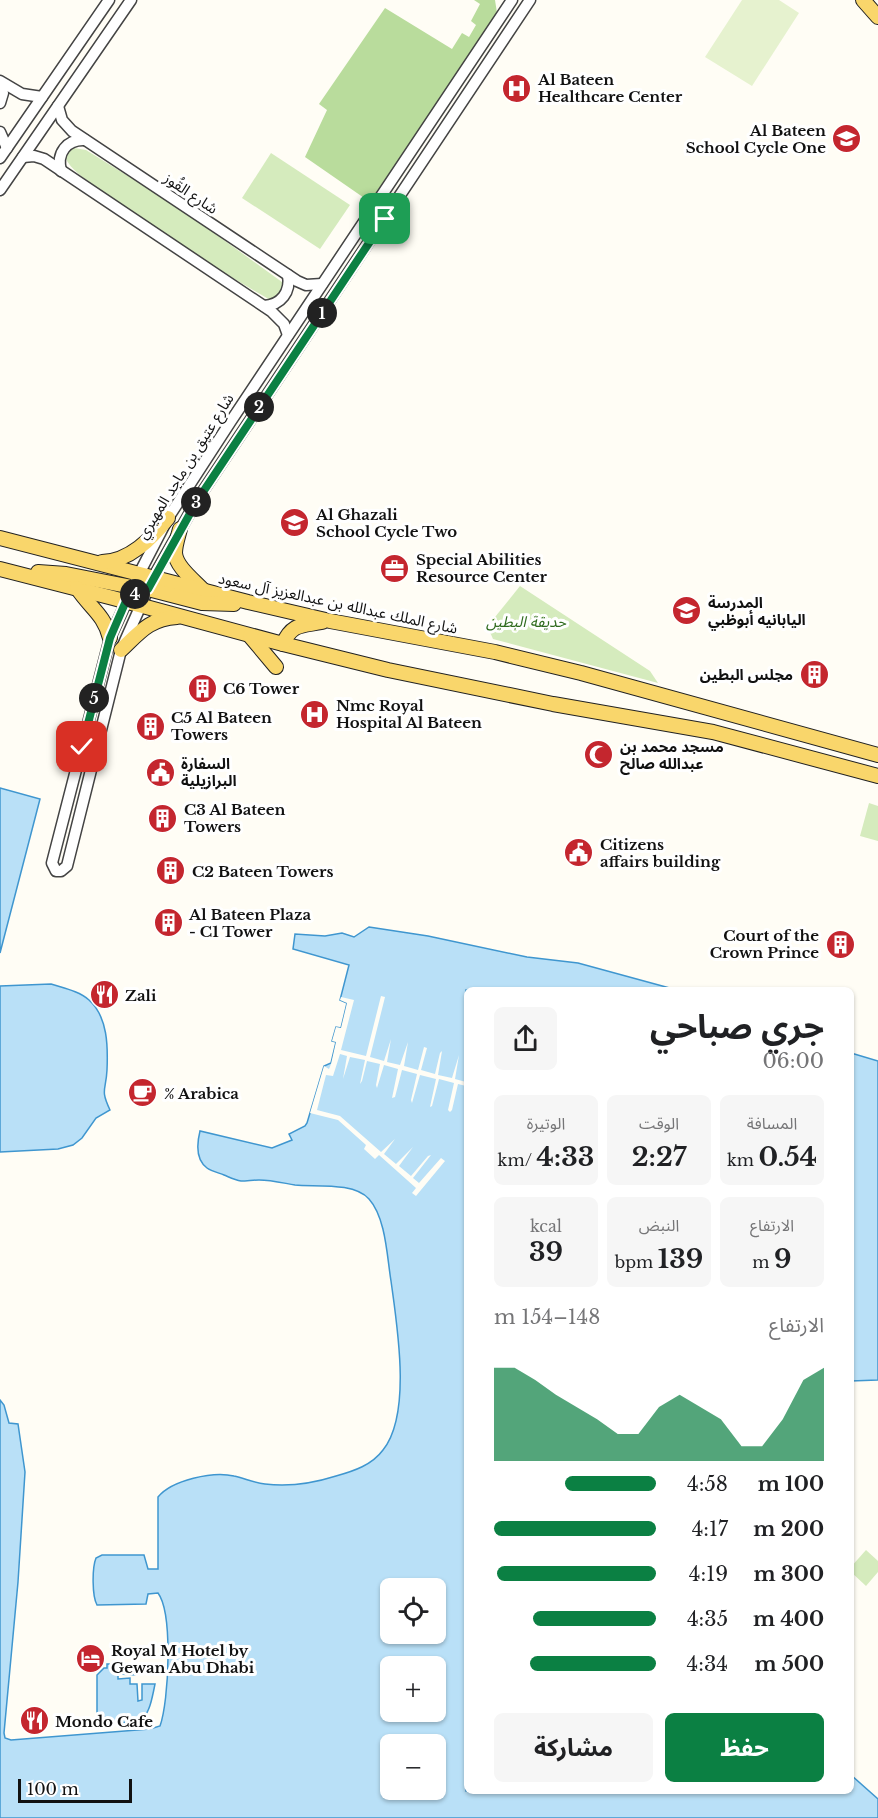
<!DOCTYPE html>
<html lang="ar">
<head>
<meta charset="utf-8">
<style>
	:root { --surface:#fff; --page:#f6f6f6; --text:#202124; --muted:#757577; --accent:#0b8043 }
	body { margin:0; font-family:"Libre Baskerville","Noto Sans Arabic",serif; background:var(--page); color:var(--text); direction:rtl; height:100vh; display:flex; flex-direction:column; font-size:22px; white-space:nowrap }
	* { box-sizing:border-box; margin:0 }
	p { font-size:20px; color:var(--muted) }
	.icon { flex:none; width:33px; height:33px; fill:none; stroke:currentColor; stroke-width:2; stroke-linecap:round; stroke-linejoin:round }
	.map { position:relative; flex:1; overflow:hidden; direction:ltr }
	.sheet { position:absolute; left:464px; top:987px; width:390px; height:807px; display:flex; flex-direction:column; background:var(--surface); border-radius:9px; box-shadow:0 2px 4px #0004; direction:rtl }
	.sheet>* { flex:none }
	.fabs { position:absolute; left:380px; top:1578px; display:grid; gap:12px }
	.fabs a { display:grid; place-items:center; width:66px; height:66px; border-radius:9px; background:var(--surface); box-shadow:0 2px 4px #0004; font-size:30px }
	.scale { position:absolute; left:18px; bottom:15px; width:114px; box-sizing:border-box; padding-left:6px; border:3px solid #111; border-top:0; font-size:16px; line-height:21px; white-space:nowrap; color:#111; -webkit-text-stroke:4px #fff; paint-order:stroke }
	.pin { position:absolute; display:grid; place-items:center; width:51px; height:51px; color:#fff; margin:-26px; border-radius:12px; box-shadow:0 3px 9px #0006 }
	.km { position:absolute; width:30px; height:30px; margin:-15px; border-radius:50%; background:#222; color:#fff; font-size:16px; line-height:30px; text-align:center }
	.round { display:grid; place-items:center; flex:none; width:63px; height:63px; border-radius:9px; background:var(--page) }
	.summary { display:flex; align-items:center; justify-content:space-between; height:102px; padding:0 30px }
	h1 { font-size:33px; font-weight:700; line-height:45px }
	.metrics { display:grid; grid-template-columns:repeat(3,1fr); gap:9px; height:102px; padding:6px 30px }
	.metrics div { display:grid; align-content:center; border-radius:9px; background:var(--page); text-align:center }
	.metrics b { font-size:26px; font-weight:700 }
	.metrics small { font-size:16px; font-weight:400 }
	.metrics p { font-size:16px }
	.chart { height:168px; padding:12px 30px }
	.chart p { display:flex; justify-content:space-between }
	.chart svg { width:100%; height:108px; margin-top:6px; fill:var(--accent); opacity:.7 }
	.button { display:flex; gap:12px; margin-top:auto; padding:12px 30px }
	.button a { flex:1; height:69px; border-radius:9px; background:var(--accent); color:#fff; font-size:24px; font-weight:700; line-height:69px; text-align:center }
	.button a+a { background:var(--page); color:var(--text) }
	ul { padding:0 30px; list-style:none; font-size:20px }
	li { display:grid; grid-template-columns:96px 72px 1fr; align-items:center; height:45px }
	li i { height:15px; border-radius:8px; background:var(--accent) }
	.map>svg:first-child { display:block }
</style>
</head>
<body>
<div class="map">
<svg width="878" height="1818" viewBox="0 0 878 1818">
	<rect width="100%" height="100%" fill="#fffdf5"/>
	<g fill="#d5ebbd">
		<path d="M 74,148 L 86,150 L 178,207 L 282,282 L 286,290 L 272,301 C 212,266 153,231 98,188 C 86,179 71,171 65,157 L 68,151 Z"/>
		<polygon points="271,153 350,205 320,249 242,198"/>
		<polygon points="520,586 650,671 658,683 493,639 489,630 491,622"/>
		<polygon points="869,803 878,806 878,841 860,836"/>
		<polygon points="866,1550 878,1561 878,1572 866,1586 851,1572 850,1568"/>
	</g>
	<polygon fill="#b9dc9c" points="474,0 495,0 497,13 370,202 305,157 327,110 319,104 385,8 452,49 462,33 469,37 476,25 471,21 480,4"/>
	<polygon fill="#e6f2cf" points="742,0 779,0 799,13 752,86 705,57"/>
	<g fill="#b9e0f7" stroke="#3f96cf" stroke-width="1.5" fill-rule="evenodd">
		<polygon points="0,788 40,799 0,953"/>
		<path d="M 369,927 L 428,936 L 527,957 L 578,963 L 677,990 L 466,990 L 466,1791 L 850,1791 L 851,1775 L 878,1799 L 878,1818 L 0,1818 L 0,1400 L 4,1405 L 9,1423 L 18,1424 L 25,1472 L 18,1582 L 4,1733 L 5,1738 L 11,1740 L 150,1729 L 160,1726 C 169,1701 173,1613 158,1593 L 148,1594 L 146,1604 L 97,1605 C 92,1596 92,1568 96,1558 L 102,1555 L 144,1555 L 148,1569 L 158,1569 L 158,1497 C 172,1480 213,1471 234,1476 C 244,1478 254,1483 265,1484 C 289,1487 314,1483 336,1476 C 354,1471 372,1465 383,1450 C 412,1414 397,1325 391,1281 C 387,1257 386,1218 369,1199 C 354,1182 316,1187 295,1185 C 283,1183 271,1180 259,1180 C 253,1180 247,1181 241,1181 C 235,1180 229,1177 224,1175 C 219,1173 211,1171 207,1168 C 195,1159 197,1143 200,1131 L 272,1148 L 292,1140 L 289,1134 L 305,1126 L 307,1123 L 324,1066 L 331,1063 L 336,1042 L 332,1041 L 336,1027 L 341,1028 L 347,1003 L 340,1000 L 349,965 L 293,949 L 295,934 L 325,936 L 342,933 L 354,937 ZM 390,1588 L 435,1588 L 435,1634 L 390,1634 ZM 390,1666 L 435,1666 L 435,1712 L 390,1712 ZM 390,1744 L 435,1744 L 435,1790 L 390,1790 Z"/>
		<path d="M 51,984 C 63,988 79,991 89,1000 C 108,1017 108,1047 107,1070 C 106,1091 100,1089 110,1110 L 96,1118 L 82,1138 L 73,1145 L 58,1149 L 0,1152 L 0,986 Z"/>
		<polygon points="851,1053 878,1061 878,1380 851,1381"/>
		<path d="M 107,1664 L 137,1664 L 137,1675 L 118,1674 L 118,1679 L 130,1678 L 130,1684 L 137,1684 L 138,1701 L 142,1700 L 142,1684 L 155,1684 C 147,1725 145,1721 105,1724 L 105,1717 L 97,1718 L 97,1675 L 104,1668 L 107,1668 Z"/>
	</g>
	<polygon fill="#fffdf5" points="381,996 385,997 370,1057 384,1061 391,1039 387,1062 400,1065 408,1042 404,1066 418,1070 424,1047 427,1048 421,1070 435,1074 440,1053 442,1051 438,1075 452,1078 459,1055 455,1079 466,1082 466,1086 458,1084 452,1110 450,1112 448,1110 454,1083 439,1079 432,1106 430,1107 436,1079 420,1075 412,1103 411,1100 417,1074 402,1070 395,1097 392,1098 398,1069 384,1065 377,1088 376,1085 380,1064 367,1061 362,1081 360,1084 365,1060 350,1057 343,1079 347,1056 340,1054 333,1076 326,1075 317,1110 340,1116 381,1152 395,1139 384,1154 396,1164 413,1147 399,1166 411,1176 428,1156 431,1155 413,1178 419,1183 441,1158 445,1161 416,1196 412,1193 416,1188 379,1155 375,1159 364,1149 366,1145 338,1120 310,1113 324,1066 329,1069 331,1064 336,1042 332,1041 336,1027 341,1028 347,1003 340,1000 341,997 354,1000 341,1050 366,1056"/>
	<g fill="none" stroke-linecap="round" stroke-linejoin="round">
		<defs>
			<g id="minor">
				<polyline points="512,0 231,421 168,518 139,574 110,638 52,863 56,871 61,871 67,866 121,650 153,578 197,500 530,0"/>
				<polyline points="0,81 22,94 42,97"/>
				<polyline points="0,82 3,93 0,103"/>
				<polyline points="58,106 62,120 72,131 297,281 306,285 322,284"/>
				<polyline points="0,132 7,148"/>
				<polyline points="23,157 34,156 44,159 271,311 284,324 288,335"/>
				<polyline points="0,158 109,0"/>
				<path d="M 61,171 C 56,153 67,139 85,140"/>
				<polyline points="0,190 131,0"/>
				<path d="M 264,306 C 281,305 291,292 288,275"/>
			</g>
			<g id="major">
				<polyline points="863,0 878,17"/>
				<path d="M 180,529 C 178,537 175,545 175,553 C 176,567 195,581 204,591"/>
				<polyline points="0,538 248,602 330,621 495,652 581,673 878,755"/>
				<path d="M 102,562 C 130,561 151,539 168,518"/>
				<polyline points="0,569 113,598 283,644 388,670 553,704 713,732 878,776"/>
				<polyline points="38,572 66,574 132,587 143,584 153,578"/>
				<path d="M 77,588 C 90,608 104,614 110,638"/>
				<polyline points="136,593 148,589 202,603 234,604"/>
				<polyline points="250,636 276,667"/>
				<path d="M 283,644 C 292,623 302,626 322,622"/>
				<path d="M 121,650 C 140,632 149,619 177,617"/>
			</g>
		</defs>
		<use href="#minor" stroke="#444" stroke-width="13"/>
		<use href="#major" stroke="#222" stroke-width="16"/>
		<use href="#minor" stroke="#fff" stroke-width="10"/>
		<use href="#major" stroke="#f9d66b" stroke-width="14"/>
	</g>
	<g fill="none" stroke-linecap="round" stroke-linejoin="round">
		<defs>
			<polyline id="route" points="82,747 110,638 126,601 136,593 148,589 197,501 385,219"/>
		</defs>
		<use href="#route" stroke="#fff" stroke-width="12"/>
		<use href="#route" stroke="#0b8043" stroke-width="8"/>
	</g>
	<defs>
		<symbol id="hospital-disc" viewBox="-11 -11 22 22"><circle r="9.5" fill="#c4262e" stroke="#fff"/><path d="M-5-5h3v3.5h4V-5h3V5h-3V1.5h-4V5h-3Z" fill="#fff"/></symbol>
		<symbol id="school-disc" viewBox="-11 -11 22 22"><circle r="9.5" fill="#c4262e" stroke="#fff"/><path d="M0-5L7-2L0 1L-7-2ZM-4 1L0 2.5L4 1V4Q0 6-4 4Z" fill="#fff"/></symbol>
		<symbol id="office-disc" viewBox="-11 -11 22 22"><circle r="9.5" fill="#c4262e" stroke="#fff"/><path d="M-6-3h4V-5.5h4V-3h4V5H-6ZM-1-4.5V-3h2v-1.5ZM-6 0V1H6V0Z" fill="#fff"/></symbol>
		<symbol id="building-disc" viewBox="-11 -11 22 22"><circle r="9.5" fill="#c4262e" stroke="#fff"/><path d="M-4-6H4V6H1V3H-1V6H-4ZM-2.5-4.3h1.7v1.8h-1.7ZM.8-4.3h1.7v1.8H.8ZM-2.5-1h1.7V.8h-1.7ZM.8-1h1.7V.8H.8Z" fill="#fff"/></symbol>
		<symbol id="mosque-disc" viewBox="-11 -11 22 22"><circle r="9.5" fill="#c4262e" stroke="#fff"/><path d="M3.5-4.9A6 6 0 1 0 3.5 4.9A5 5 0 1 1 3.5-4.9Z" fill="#fff"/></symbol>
		<symbol id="civic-disc" viewBox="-11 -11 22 22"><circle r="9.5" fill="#c4262e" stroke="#fff"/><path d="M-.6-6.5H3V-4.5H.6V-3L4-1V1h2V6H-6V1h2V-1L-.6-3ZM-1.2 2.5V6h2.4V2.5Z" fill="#fff"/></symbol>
		<symbol id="restaurant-disc" viewBox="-11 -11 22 22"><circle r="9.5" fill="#c4262e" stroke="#fff"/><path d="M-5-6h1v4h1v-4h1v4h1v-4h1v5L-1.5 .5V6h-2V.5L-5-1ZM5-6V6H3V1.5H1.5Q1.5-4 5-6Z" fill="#fff"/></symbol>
		<symbol id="cafe-disc" viewBox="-11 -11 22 22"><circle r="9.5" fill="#c4262e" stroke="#fff"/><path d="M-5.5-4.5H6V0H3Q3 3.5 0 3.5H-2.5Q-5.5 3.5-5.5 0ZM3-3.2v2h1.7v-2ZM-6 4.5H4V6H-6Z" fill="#fff"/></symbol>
		<symbol id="hotel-disc" viewBox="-11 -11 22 22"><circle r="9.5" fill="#c4262e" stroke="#fff"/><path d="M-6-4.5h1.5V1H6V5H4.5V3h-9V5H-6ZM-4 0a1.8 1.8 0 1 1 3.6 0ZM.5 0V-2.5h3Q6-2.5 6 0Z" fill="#fff"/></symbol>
	</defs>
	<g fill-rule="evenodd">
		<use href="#hospital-disc" x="500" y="72" width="33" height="33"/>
		<use href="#school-disc" x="830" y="122" width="33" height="33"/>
		<use href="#school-disc" x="278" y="506" width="33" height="33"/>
		<use href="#office-disc" x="378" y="552" width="33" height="33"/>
		<use href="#school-disc" x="670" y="594" width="33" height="33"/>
		<use href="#building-disc" x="798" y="658" width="33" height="33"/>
		<use href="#building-disc" x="186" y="672" width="33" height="33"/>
		<use href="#hospital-disc" x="298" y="698" width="33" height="33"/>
		<use href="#building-disc" x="134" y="710" width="33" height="33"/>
		<use href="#mosque-disc" x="582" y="738" width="33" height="33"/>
		<use href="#civic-disc" x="144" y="756" width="33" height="33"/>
		<use href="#building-disc" x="146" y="802" width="33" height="33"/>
		<use href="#civic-disc" x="562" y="836" width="33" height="33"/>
		<use href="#building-disc" x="154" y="854" width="33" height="33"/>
		<use href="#building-disc" x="152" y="906" width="33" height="33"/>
		<use href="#building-disc" x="824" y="928" width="33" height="33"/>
		<use href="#restaurant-disc" x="88" y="978" width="33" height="33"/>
		<use href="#cafe-disc" x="126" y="1076" width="33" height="33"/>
		<use href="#hotel-disc" x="74" y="1642" width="33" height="33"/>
		<use href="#restaurant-disc" x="18" y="1704" width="33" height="33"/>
	</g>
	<g text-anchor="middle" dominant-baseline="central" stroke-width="6" stroke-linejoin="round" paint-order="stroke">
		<g font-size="15" font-weight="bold" fill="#111" stroke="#fff" text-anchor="start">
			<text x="538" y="79">Al Bateen<tspan x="538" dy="17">Healthcare Center</tspan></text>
			<text x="826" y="130" text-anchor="end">Al Bateen<tspan x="826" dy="17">School Cycle One</tspan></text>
			<text x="316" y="514">Al Ghazali<tspan x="316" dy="17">School Cycle Two</tspan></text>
			<text x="416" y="559">Special Abilities<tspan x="416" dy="17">Resource Center</tspan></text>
			<text x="708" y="602">المدرسة<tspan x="708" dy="17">اليابانيه أبوظبي</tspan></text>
			<text x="793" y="674" text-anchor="end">مجلس البطين</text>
			<text x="223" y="688">C6 Tower</text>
			<text x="336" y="705">Nmc Royal<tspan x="336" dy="17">Hospital Al Bateen</tspan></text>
			<text x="171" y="717">C5 Al Bateen<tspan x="171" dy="17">Towers</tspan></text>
			<text x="620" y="746">مسجد محمد بن<tspan x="620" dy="17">عبدالله صالح</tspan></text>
			<text x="181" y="763">السفارة<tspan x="181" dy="17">البرازيلية</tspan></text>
			<text x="184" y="809">C3 Al Bateen<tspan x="184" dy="17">Towers</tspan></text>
			<text x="600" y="844">Citizens<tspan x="600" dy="17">affairs building</tspan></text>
			<text x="192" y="871">C2 Bateen Towers</text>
			<text x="189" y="914">Al Bateen Plaza<tspan x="189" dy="17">- C1 Tower</tspan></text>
			<text x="819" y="935" text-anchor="end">Court of the<tspan x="819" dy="17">Crown Prince</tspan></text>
			<text x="125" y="995">Zali</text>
			<text x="164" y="1093">% Arabica</text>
			<text x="111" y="1650">Royal M Hotel by<tspan x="111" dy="17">Gewan Abu Dhabi</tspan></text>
			<text x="55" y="1721">Mondo Cafe</text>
		</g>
		<g font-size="15" fill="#111" stroke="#fff">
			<text transform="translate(191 193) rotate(34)">شارع القُوز</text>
			<text transform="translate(185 466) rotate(-58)">شارع عتيق بن ماجد المهيري</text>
			<text transform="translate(338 603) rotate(12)">شارع الملك عبدالله بن عبدالعزيز آل سعود</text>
		</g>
		<g font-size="15" font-style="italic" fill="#2f6b1f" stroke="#fff">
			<text x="526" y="621">حديقة البطين</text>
		</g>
	</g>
</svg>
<div class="fabs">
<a><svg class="icon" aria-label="locate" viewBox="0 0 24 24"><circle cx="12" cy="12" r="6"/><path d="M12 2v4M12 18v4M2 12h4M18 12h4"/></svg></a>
<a>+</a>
<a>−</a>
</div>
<div class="scale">100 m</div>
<div class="pin" style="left:385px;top:219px;background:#1e9e55"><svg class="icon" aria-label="arrive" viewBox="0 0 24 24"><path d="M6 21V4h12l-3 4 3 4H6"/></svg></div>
<div class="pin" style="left:82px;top:747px;background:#d93025"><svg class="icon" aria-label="check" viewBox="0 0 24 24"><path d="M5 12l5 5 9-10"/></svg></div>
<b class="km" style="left:322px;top:313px">1</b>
<b class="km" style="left:259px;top:407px">2</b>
<b class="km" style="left:196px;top:502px">3</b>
<b class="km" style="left:135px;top:594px">4</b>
<b class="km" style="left:94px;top:698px">5</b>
<section class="sheet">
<div class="summary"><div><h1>جري صباحي</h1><p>06:00</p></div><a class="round"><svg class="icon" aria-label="share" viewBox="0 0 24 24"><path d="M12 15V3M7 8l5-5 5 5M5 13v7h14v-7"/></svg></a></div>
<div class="metrics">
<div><p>المسافة</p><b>0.54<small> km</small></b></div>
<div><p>الوقت</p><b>2:27</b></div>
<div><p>الوتيرة</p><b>4:33<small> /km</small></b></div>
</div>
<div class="metrics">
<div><p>الارتفاع</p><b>9<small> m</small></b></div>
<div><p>النبض</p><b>139<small> bpm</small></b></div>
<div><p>kcal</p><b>39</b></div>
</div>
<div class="chart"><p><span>الارتفاع</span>148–154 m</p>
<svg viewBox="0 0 160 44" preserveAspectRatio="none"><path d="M0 44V6L10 6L20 11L30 17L40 22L50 27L60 33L70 33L80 22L90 17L100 22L110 27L120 38L130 38L140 27L150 11L160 6V44z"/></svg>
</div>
<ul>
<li><b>100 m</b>4:58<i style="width:56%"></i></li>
<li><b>200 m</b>4:17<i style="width:100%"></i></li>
<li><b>300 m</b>4:19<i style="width:98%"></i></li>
<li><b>400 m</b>4:35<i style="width:76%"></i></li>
<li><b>500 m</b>4:34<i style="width:78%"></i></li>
</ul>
<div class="button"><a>حفظ</a><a>مشاركة</a></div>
</section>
</div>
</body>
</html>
